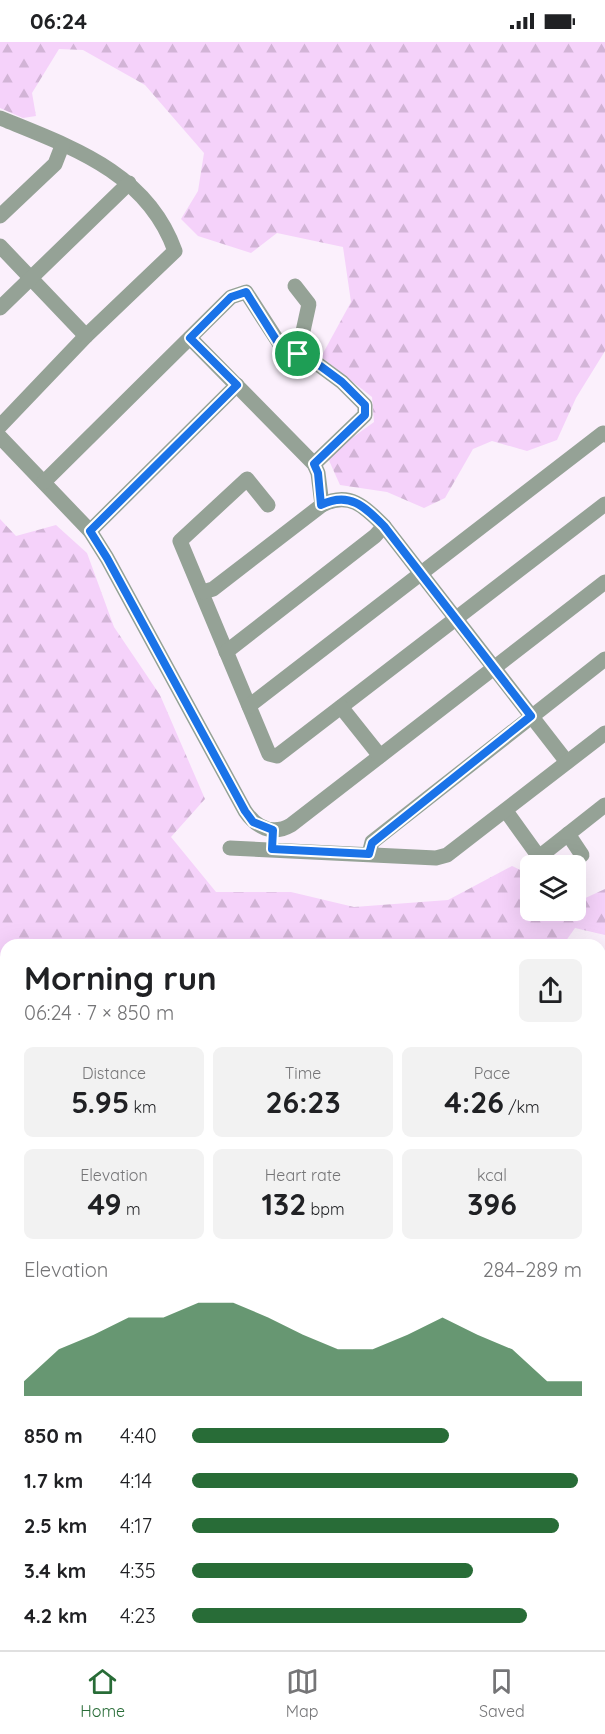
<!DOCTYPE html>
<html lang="en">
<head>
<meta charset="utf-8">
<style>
	:root { --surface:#fff; --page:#f2f2f2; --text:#202124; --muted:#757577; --line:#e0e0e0; --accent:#286c37 }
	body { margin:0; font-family:Quicksand,sans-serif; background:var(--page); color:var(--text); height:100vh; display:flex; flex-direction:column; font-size:22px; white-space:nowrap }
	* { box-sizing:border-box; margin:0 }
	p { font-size:20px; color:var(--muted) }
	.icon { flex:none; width:33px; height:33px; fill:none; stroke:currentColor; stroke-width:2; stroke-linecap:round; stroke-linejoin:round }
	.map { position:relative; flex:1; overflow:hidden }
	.drawer { position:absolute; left:0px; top:897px; width:606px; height:711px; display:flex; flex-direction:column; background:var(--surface); border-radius:18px 18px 0 0; box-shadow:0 6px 24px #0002 }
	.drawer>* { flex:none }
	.buttons { position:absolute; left:520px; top:813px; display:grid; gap:12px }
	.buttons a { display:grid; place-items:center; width:66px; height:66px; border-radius:9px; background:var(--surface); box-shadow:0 6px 24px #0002; font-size:30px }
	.pin { position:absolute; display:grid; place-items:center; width:51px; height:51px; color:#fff; margin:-26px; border:3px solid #fff; border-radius:50%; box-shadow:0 2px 6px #0007 }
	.round { display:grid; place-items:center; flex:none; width:63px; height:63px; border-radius:9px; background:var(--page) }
	.overview { display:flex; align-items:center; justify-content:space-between; height:102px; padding:0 24px }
	h1 { font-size:33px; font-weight:700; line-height:45px }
	.stats { display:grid; grid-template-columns:repeat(3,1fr); gap:9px; height:102px; padding:6px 24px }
	.stats div { display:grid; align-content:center; border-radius:9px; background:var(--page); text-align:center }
	.stats b { font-size:30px; font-weight:700 }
	.stats small { font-size:16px; font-weight:400 }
	.stats p { font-size:16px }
	.chart { height:168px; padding:12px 24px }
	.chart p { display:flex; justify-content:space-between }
	.chart svg { width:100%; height:108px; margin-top:6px; fill:var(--accent); opacity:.7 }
	ul { padding:0 24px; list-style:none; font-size:20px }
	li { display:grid; grid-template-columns:96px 72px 1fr; align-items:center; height:45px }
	li i { height:15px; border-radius:8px; background:var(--accent) }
	.status { display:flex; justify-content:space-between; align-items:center; height:42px; padding:0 30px; background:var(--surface); direction:ltr }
	.status svg { height:16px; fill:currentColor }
	.menu { display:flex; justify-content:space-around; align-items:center; height:84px; border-top:2px solid var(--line); background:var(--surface); font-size:16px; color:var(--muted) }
	.menu a { display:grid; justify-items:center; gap:3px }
	.menu .current { color:var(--accent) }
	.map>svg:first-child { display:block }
</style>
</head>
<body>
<div class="status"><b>06:24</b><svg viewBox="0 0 49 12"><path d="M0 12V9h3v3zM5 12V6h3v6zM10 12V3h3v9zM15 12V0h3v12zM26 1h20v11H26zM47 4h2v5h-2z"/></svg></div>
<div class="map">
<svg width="605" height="1608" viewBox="0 0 605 1608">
	<defs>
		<pattern id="forest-firs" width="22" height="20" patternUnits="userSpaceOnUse" patternTransform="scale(1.5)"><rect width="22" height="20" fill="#f5d2fa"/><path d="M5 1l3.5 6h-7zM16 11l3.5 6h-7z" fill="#d2b4d6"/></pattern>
	</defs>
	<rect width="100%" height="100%" fill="#fbf0fc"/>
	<g fill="url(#forest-firs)">
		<polygon points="0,0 605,0 605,309 576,356 557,398 527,409 492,399 473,407 445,456 424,466 387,450 340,443 327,414 374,380 372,355 321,315 351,260 343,205 277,191 251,211 198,194 181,177 198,149 204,111 145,43 83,8 59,7 32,51 36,74 23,76 0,66"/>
		<polygon points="0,477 16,494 56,483 87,511 114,585 160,653 205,757 171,795 216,850 291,850 354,865 448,858 512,824 531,833 531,868 576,868 576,855 581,858 605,847 605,893 575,886 563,903 6,903 6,1137 0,1136"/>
		<polygon points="190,1602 358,1602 368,1608 203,1608"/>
	</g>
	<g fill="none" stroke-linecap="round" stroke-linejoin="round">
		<g stroke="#95a296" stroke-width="15">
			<path d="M 0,76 C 71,105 147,130 175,209 L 86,294 L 0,384"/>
			<polyline points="0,174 55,122 62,104"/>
			<polyline points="0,204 86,294"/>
			<polyline points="295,244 309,262 298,312"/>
			<polyline points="0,266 129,141"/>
			<polyline points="190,296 314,422 318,431 322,463"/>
			<path d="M 0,395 L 90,489 L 107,516 L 245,769 C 256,785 272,794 291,783 L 605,540"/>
			<polyline points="44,440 231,255 246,250 281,304 319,323 342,340 365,363 365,373 314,422"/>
			<polyline points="268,463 247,437 180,499 269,712 277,714 605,462"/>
			<polyline points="90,489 237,343"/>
			<path d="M 203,550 L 213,547 L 322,463 C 349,449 364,464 384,484 L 567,720"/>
			<polyline points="226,610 375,494 384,484"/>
			<polyline points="249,664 603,391 605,393"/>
			<polyline points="341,665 380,714"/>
			<polyline points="506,769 539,815 605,763"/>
			<polyline points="568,792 582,813"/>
			<polyline points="230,806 436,816 447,813 605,691"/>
			<polyline points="369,812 372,800 605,617"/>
			<polyline points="600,985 605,979"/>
			<polyline points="600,1028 605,1027"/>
			<polyline points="600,1068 605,1095"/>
			<polyline points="600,1116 605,1115"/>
			<polyline points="0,1183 6,1184"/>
			<polyline points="600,1204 605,1203"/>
			<polyline points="600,1284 605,1283"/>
			<polyline points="600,1351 605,1350"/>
			<polyline points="600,1417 605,1416"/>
			<polyline points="600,1482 605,1481"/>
			<polyline points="0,1526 6,1530"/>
			<polyline points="600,1550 605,1549"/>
			<polyline points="123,1602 136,1608"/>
		</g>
		<g stroke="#3a523d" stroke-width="16">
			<polyline points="0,1558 6,1563"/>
			<polyline points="52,1602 60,1608"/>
		</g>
		<g stroke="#5d525e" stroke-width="4" stroke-dasharray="8 8" stroke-linecap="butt">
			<polyline points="0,1501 6,1506"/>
			<polyline points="168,1602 183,1608"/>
		</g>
	</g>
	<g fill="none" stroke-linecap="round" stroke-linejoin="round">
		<defs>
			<path id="route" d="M 246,250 L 280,304 L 319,323 L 342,340 L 365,363 L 365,373 L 314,422 L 318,431 L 321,463 C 349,449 364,464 384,484 L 531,674 L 372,801 L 369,812 L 272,807 L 273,788 L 253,780 L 245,769 L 107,516 L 90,489 L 237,343 L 190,296 L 231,255 Z"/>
		</defs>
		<use href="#route" stroke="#fff" stroke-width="12"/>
		<use href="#route" stroke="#1a73e8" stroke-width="8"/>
	</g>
</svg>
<div class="buttons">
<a><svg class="icon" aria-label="layers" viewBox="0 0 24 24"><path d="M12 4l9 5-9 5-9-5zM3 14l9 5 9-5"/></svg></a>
</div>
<div class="pin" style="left:298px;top:312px;background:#1e9e55"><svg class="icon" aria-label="arrive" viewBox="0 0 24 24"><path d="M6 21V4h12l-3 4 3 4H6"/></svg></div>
<section class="drawer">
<div class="overview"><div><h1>Morning run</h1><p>06:24 · 7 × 850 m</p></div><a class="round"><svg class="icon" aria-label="share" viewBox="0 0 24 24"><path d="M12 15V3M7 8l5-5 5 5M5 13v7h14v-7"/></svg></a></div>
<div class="stats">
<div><p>Distance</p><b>5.95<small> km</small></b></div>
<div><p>Time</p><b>26:23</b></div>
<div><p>Pace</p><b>4:26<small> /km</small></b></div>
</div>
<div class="stats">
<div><p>Elevation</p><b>49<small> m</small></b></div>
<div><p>Heart rate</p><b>132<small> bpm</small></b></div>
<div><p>kcal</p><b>396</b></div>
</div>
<div class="chart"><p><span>Elevation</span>284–289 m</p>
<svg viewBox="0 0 160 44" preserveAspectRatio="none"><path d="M0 44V38L10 25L20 19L30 12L40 12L50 6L60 6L70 12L80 19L90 25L100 25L110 19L120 12L130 19L140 25L150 38L160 38V44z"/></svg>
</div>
<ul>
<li><b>850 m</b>4:40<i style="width:66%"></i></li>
<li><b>1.7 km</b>4:14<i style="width:99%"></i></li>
<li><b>2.5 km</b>4:17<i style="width:94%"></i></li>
<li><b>3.4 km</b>4:35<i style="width:72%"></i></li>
<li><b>4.2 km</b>4:23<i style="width:86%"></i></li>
</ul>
</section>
</div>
<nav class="menu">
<a class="current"><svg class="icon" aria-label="home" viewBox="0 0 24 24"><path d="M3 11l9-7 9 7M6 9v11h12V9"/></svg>Home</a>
<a><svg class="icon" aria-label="map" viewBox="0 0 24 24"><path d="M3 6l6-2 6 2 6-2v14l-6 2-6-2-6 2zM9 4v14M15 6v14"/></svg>Map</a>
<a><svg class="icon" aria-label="saved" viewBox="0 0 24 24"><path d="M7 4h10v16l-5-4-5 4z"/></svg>Saved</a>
</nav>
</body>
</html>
